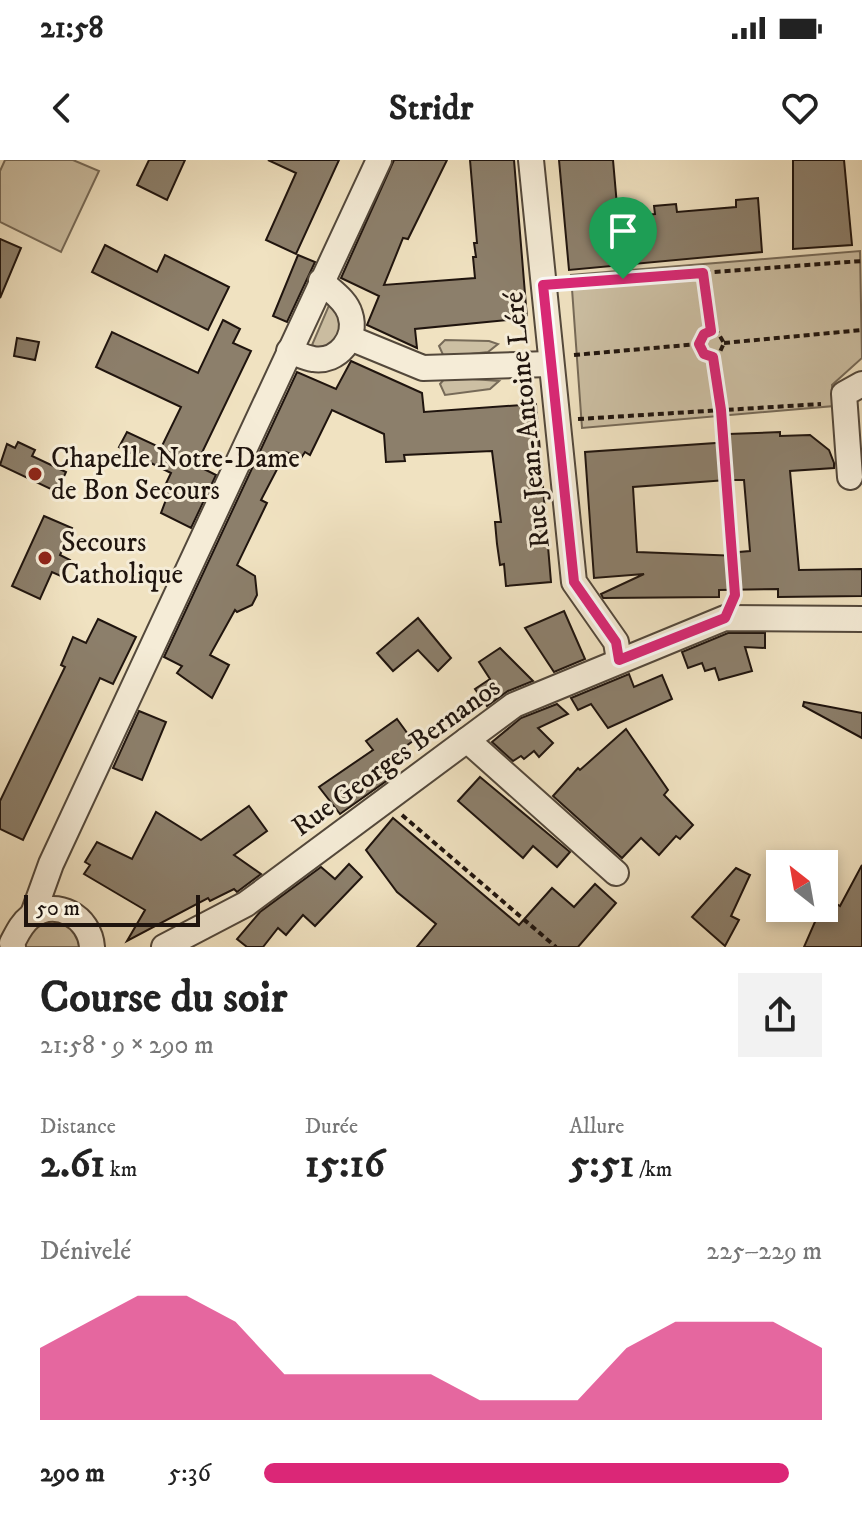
<!DOCTYPE html>
<html lang="fr">
<head>
<meta charset="utf-8">
<style>
	:root { --surface:#fff; --page:#f2f2f2; --text:#222; --muted:#767676; --accent:#db2777 }
	body { margin:0; font-family:"IM FELL DW Pica",serif; background:var(--page); color:var(--text); height:100vh; display:flex; flex-direction:column; font-size:30px; white-space:nowrap }
	* { box-sizing:border-box; margin:0 }
	p { font-size:26px; color:var(--muted) }
	.icon { flex:none; width:44px; height:44px; fill:none; stroke:currentColor; stroke-width:2; stroke-linecap:round; stroke-linejoin:round }
	.map { position:relative; height:787px; overflow:hidden }
	.drawer { display:flex; flex-direction:column; background:var(--surface); flex:1 }
	.drawer>* { flex:none }
	.needle { width:52px; rotate:329deg }
	.buttons { position:absolute; left:766px; top:690px; display:grid; gap:16px }
	.buttons a { display:grid; place-items:center; width:72px; height:72px; border-radius:0px; background:var(--surface); box-shadow:0 4px 12px #0003; font-size:40px }
	.scale { position:absolute; left:24px; bottom:20px; width:176px; box-sizing:border-box; padding-left:8px; border:4px solid #1f140e; border-top:0; font-size:22px; line-height:28px; white-space:nowrap; color:#1f140e; -webkit-text-stroke:6px #f5ecd7; paint-order:stroke }
	.pin { position:absolute; display:grid; place-items:center; width:68px; height:68px; color:#fff; margin:-82px -34px; border-radius:50% 50% 50% 0; rotate:-45deg; box-shadow:0 0 8px #0007 }
	.pin .icon { rotate:45deg }
	.round { display:grid; place-items:center; flex:none; width:84px; height:84px; border-radius:0px; background:var(--page) }
	.head { display:flex; align-items:center; justify-content:space-between; height:136px; padding:0 40px }
	h1 { font-size:44px; font-weight:700; line-height:60px }
	.metrics { display:grid; grid-template-columns:repeat(3,1fr); gap:12px; height:136px; padding:8px 40px }
	.metrics div { display:grid; align-content:center }
	.metrics b { font-size:40px; font-weight:700 }
	.metrics small { font-size:22px; font-weight:400 }
	.metrics p { font-size:22px }
	.chart { height:224px; padding:16px 40px }
	.chart p { display:flex; justify-content:space-between }
	.chart svg { width:100%; height:144px; margin-top:8px; fill:var(--accent); opacity:.7 }
	ul { padding:0 40px; list-style:none; font-size:26px }
	li { display:grid; grid-template-columns:128px 96px 1fr; align-items:center; height:60px }
	li i { height:20px; border-radius:10px; background:var(--accent) }
	.status { display:flex; justify-content:space-between; align-items:center; height:56px; padding:0 40px; background:var(--surface); direction:ltr }
	.status svg { height:22px; fill:currentColor }
	header { display:flex; justify-content:space-between; align-items:center; height:104px; padding:0 40px; background:var(--surface); font-size:36px; font-weight:700 }
	.map>svg:first-child { display:block }
</style>
</head>
<body>
<div class="status"><b>21:58</b><svg viewBox="0 0 49 12"><path d="M0 12V9h3v3zM5 12V6h3v6zM10 12V3h3v9zM15 12V0h3v12zM26 1h20v11H26zM47 4h2v5h-2z"/></svg></div>
<header><svg class="icon" aria-label="back" viewBox="0 0 24 24"><path d="M15 5l-7 7 7 7"/></svg>Stridr<svg class="icon" aria-label="heart" viewBox="0 0 24 24"><path d="M12 20l-8-8c-3-5 5-10 8-4 3-6 11-1 8 4z"/></svg></header>
<div class="map">
<svg width="862" height="787" viewBox="0 0 862 787">
	<rect width="100%" height="100%" fill="#f0e2c1"/>
	<filter id="stains"><feTurbulence type="fractalNoise" baseFrequency=".0025" numOctaves="4"/><feColorMatrix values="0 0 0 0 .2 0 0 0 0 .09 0 0 0 0 .02 0 0 0 .5 -.17"/></filter>
	<radialGradient id="worn" r=".72"><stop offset=".6" stop-color="#630" stop-opacity="0"/><stop offset="1" stop-color="#630" stop-opacity=".3"/></radialGradient>
	<g fill="#ccbfa3" stroke="#766a58" stroke-width="2">
		<polygon points="5,0 73,0 99,11 61,92 0,62 0,11"/>
		<polygon points="860,91 862,198 832,225 834,246 582,268 571,115"/>
		<polygon points="330,143 344,150 338,185 322,190 312,185"/>
		<polygon points="445,180 489,181 498,184 488,192 444,197 439,186"/>
		<polygon points="446,217 499,221 490,229 445,235 440,224"/>
		<polygon points="42,759 72,763 84,787 21,787 22,780"/>
	</g>
	<g fill="#8c7f6b" stroke="#1f140e" stroke-width="2" fill-rule="evenodd">
		<polygon points="149,0 185,0 167,40 137,25"/>
		<polygon points="268,0 339,0 296,94 266,80 296,13"/>
		<polygon points="394,0 447,0 408,79 403,78 384,125 475,118 473,97 476,97 474,83 477,83 470,0 514,0 527,158 415,169 417,188 367,165 379,136 341,118"/>
		<polygon points="559,0 613,0 618,57 655,54 654,46 676,44 677,52 736,47 736,40 758,38 762,92 569,110"/>
		<polygon points="793,0 844,0 852,85 793,89"/>
		<polygon points="0,79 21,88 0,138"/>
		<polygon points="105,85 157,112 165,95 229,127 208,170 92,112"/>
		<polygon points="298,95 315,102 287,162 273,156"/>
		<polygon points="223,160 240,169 233,183 251,191 196,305 216,315 191,368 161,353 167,337 161,334 171,313 119,287 127,272 161,288 181,247 96,207 112,172 198,213"/>
		<polygon points="17,178 39,182 35,200 14,196"/>
		<polygon points="351,201 422,233 424,252 536,244 551,422 506,426 504,404 500,405 497,384 495,362 501,362 492,291 404,295 405,301 386,302 384,274 332,250 310,295 305,292 301,298 286,292 261,340 267,343 237,405 255,416 257,435 252,445 237,452 235,450 210,495 229,505 212,538 177,513 182,506 164,497 297,212 336,229"/>
		<path d="M 780,272 L 780,276 L 810,275 L 829,290 L 834,303 L 834,308 L 790,311 L 799,410 L 862,409 L 862,436 L 778,437 L 778,429 L 719,430 L 719,437 L 603,438 L 601,434 L 644,414 L 594,418 L 585,292 L 730,282 L 729,274 ZM 727,320 L 744,320 L 750,391 L 739,392 L 739,396 L 637,392 L 633,327 Z"/>
		<polygon points="18,282 35,290 32,296 66,312 57,332 0,305 7,284 15,288"/>
		<polygon points="44,356 72,368 60,395 70,400 63,417 52,412 40,439 12,426"/>
		<polygon points="564,451 585,499 554,512 525,468"/>
		<polygon points="418,458 451,498 438,511 418,490 393,511 377,493"/>
		<polygon points="98,459 136,477 113,524 100,518 23,680 0,669 0,641 65,507 61,505 73,477 86,483"/>
		<polygon points="728,473 765,473 765,488 745,487 752,511 719,520 715,508 705,511 702,503 688,508 682,492"/>
		<polygon points="500,488 533,521 508,531 487,546 475,529 490,519 479,502"/>
		<polygon points="629,514 634,527 662,515 672,539 608,568 591,544 578,550 571,538"/>
		<polygon points="804,542 862,553 862,578 803,546"/>
		<polygon points="557,544 568,554 538,568 553,583 539,597 534,591 524,599 521,596 513,601 492,582 521,558"/>
		<polygon points="139,551 166,562 142,620 113,608"/>
		<polygon points="397,559 413,581 382,603 392,617 340,654 319,627 373,590 366,581"/>
		<polygon points="626,569 668,630 664,635 693,665 680,679 676,676 659,695 641,678 622,698 553,636 578,608 580,610"/>
		<polygon points="480,617 570,692 557,707 533,686 523,698 458,641"/>
		<polygon points="249,646 267,671 234,695 261,714 237,732 234,729 210,741 208,738 127,781 145,750 84,714 90,705 85,702 97,682 132,699 156,652 201,680"/>
		<polygon points="393,658 519,765 552,728 574,747 595,724 616,743 578,787 417,787 436,764 397,732 366,690"/>
		<polygon points="349,704 362,717 315,766 303,755 286,775 278,768 263,787 247,787 237,779 260,752 321,707 335,719"/>
		<polygon points="862,705 862,787 804,787 821,748 826,748 830,740 840,746"/>
		<polygon points="736,708 750,715 731,756 739,760 725,786 692,757"/>
	</g>
	<g fill="none" stroke-linecap="round" stroke-linejoin="round">
		<defs>
			<g id="minor">
				<polyline points="531,0 574,422 616,482 619,500"/>
				<polyline points="350,178 423,208 550,204"/>
				<path d="M 289,191 C 296,193 305,198 313,199 C 338,203 358,178 350,154 C 346,140 331,131 321,121"/>
				<polyline points="850,317 844,234 862,224"/>
				<polyline points="467,580 616,713"/>
				<polyline points="33,754 51,704 379,0"/>
				<path d="M 13,787 L 12,783 C 17,774 21,764 30,757 C 56,737 90,757 92,787"/>
				<polyline points="164,787 246,744 514,545 725,458 862,459"/>
			</g>
		</defs>
		<use href="#minor" stroke="#53483b" stroke-width="28"/>
		<g stroke="#1f140e" stroke-width="4" stroke-dasharray="6 4" stroke-linecap="butt">
			<polyline points="703,113 711,171 718,173 724,183 719,194 712,197 704,194 699,184 704,174 711,171"/>
			<polyline points="565,123 862,101"/>
			<polyline points="724,183 862,170"/>
			<polyline points="574,195 699,184"/>
			<polyline points="713,197 721,250 735,434"/>
			<polyline points="578,259 821,244"/>
			<polyline points="402,655 556,787"/>
		</g>
		<use href="#minor" stroke="#f5ecd7" stroke-width="24"/>
	</g>
	<g fill="none" stroke-linecap="round" stroke-linejoin="round">
		<defs>
			<polygon id="route" points="703,113 711,171 704,174 699,184 704,194 713,197 721,250 735,435 725,458 619,500 616,482 574,422 543,125"/>
		</defs>
		<use href="#route" stroke="#fff" stroke-width="16"/>
		<use href="#route" stroke="#db2777" stroke-width="10"/>
	</g>
	<g fill="#8f2418" stroke="#f5ecd7" stroke-width="3">
		<circle cx="35" cy="314" r="8"/>
		<circle cx="45" cy="398" r="8"/>
	</g>
	<g text-anchor="middle" dominant-baseline="central" stroke-width="6" stroke-linejoin="round" paint-order="stroke">
		<g font-size="28" fill="#1f140e" stroke="#f5ecd7">
			<text transform="translate(527 260) rotate(-96)">Rue Jean-Antoine Léré</text>
			<text transform="translate(396 597) rotate(-36)">Rue Georges Bernanos</text>
		</g>
		<g font-size="28" fill="#1f140e" stroke="#f5ecd7" text-anchor="start">
			<text x="51" y="298">Chapelle Notre-Dame<tspan x="51" dy="32">de Bon Secours</tspan></text>
			<text x="61" y="382">Secours<tspan x="61" dy="32">Catholique</tspan></text>
		</g>
	</g>
	<rect width="100%" height="100%" filter="url(#stains)"/>
	<rect width="100%" height="100%" fill="url(#worn)"/>
</svg>
<div class="buttons">
<a><svg class="needle" viewBox="-14 -14 28 28"><path d="M0-13l5 13h-10z" fill="#e53935"/><path d="M0 13l5-13h-10z" fill="#767676"/></svg></a>
</div>
<div class="scale">50 m</div>
<div class="pin" style="left:623px;top:119px;background:#1e9e55"><svg class="icon" aria-label="arrive" viewBox="0 0 24 24"><path d="M6 21V4h12l-3 4 3 4H6"/></svg></div>
</div>
<section class="drawer">
<div class="head"><div><h1>Course du soir</h1><p>21:58 · 9 × 290 m</p></div><a class="round"><svg class="icon" aria-label="share" viewBox="0 0 24 24"><path d="M12 15V3M7 8l5-5 5 5M5 13v7h14v-7"/></svg></a></div>
<div class="metrics">
<div><p>Distance</p><b>2.61<small> km</small></b></div>
<div><p>Durée</p><b>15:16</b></div>
<div><p>Allure</p><b>5:51<small> /km</small></b></div>
</div>
<div class="chart"><p><span>Dénivelé</span>225–229 m</p>
<svg viewBox="0 0 160 44" preserveAspectRatio="none"><path d="M0 44V22L10 14L20 6L30 6L40 14L50 30L60 30L70 30L80 30L90 38L100 38L110 38L120 22L130 14L140 14L150 14L160 22V44z"/></svg>
</div>
<ul>
<li><b>290 m</b>5:36<i style="width:94%"></i></li>
</ul>
</section>
</body>
</html>
